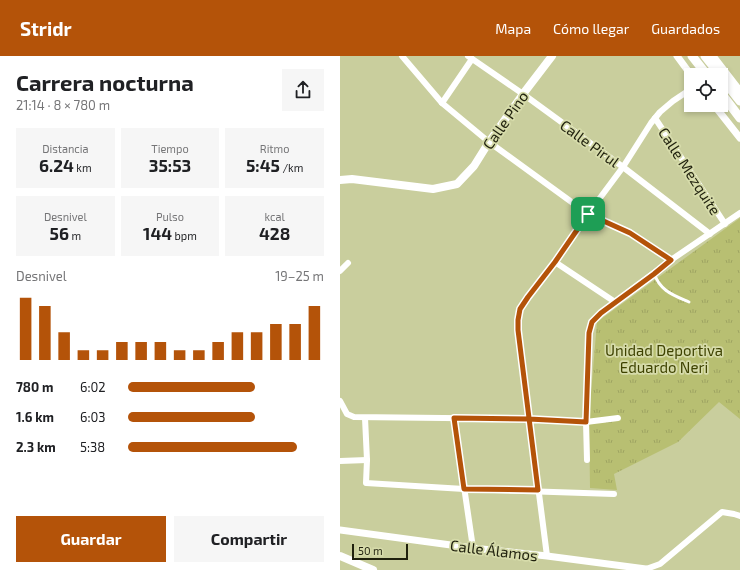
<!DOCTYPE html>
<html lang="es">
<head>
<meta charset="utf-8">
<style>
	:root { --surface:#fff; --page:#f6f6f6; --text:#202124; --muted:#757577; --accent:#b45309 }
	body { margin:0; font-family:"Exo 2",sans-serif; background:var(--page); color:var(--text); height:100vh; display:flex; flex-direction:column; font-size:15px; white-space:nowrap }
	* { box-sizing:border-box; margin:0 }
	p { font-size:13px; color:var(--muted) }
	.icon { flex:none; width:22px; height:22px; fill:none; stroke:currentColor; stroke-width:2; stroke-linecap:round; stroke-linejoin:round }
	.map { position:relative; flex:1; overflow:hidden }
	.details { display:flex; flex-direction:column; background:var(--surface); width:340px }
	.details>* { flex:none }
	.tools { position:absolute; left:344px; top:12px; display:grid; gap:8px }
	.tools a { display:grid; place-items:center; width:44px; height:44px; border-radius:0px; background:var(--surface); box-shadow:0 2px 6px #0003; font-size:20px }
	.scale { position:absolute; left:12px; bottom:10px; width:56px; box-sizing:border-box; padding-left:4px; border:2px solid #1f200d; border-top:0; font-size:11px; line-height:14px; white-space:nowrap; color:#1f200d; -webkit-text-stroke:3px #d6dbaa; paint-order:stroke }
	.pin { position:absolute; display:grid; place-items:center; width:34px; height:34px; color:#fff; margin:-17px; border-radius:8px; box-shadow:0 2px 6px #0006 }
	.round { display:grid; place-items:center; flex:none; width:42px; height:42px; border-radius:0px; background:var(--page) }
	.summary { display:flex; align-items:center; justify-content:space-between; height:68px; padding:0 16px }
	h1 { font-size:22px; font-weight:700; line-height:30px }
	.figures { display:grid; grid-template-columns:repeat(3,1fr); gap:6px; height:68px; padding:4px 16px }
	.figures div { display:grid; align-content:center; border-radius:0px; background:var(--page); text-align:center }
	.figures b { font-size:17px; font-weight:700 }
	.figures small { font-size:11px; font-weight:400 }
	.figures p { font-size:11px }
	.chart { height:112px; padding:8px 16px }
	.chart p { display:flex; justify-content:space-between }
	.chart svg { width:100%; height:72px; margin-top:4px; stroke:var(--accent); stroke-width:6 }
	.cta { display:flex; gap:8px; margin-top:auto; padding:8px 16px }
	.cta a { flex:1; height:46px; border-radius:0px; background:var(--accent); color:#fff; font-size:16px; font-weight:700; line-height:46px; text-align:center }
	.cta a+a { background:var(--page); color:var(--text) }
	ul { padding:0 16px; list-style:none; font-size:13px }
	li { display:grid; grid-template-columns:64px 48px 1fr; align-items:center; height:30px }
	li i { height:10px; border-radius:5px; background:var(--accent) }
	header { display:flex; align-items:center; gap:24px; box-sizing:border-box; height:56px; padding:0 20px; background:var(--accent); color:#fff }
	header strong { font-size:19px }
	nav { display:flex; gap:22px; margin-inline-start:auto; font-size:14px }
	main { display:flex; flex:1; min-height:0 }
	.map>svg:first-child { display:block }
</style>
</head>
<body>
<header>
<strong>Stridr</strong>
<nav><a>Mapa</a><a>Cómo llegar</a><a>Guardados</a></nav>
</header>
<main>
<section class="details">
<div class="summary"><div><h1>Carrera nocturna</h1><p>21:14 · 8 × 780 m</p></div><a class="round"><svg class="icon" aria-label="share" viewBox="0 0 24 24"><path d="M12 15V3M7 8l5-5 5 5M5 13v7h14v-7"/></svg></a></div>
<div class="figures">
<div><p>Distancia</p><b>6.24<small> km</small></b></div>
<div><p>Tiempo</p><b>35:53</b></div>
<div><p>Ritmo</p><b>5:45<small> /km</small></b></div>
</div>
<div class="figures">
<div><p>Desnivel</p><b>56<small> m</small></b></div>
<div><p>Pulso</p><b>144<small> bpm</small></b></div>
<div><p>kcal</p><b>428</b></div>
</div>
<div class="chart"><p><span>Desnivel</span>19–25 m</p>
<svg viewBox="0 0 160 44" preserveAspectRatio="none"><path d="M5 44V6M15 44V11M25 44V27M35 44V38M45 44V38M55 44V33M65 44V33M75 44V33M85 44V38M95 44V38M105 44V33M115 44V27M125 44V27M135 44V22M145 44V22M155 44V11"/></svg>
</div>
<ul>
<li><b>780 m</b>6:02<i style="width:65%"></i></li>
<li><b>1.6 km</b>6:03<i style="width:65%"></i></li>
<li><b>2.3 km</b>5:38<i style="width:86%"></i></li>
</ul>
<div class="cta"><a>Guardar</a><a>Compartir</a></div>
</section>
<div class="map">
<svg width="400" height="514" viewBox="0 0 400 514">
	<defs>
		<pattern id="grass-tufts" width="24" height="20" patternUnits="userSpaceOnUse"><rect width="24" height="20" fill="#b8bf72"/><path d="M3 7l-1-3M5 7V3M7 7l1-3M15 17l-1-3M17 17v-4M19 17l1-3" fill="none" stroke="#9ea462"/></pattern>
	</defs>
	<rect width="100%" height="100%" fill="#c9ce9d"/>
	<polygon fill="url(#grass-tufts)" points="400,162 400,363 379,346 338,386 274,418 277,434 250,432 249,361 257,266"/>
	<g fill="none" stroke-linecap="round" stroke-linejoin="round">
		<path stroke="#fff" stroke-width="3" d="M 314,217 C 320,235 333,239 349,246"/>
		<g stroke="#fff" stroke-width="6">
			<polyline points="62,0 102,47 149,86 248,158 290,177 331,204"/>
			<polyline points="128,0 183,38 283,111 370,178"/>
			<polyline points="102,47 132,3"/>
			<polyline points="315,62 385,168"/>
			<polyline points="215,206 275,246"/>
			<polyline points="0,215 8,207"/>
			<polyline points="0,345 7,358 14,361 189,363 246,366 278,362"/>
			<polyline points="25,362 27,404 26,427 124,433 274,438"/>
			<polyline points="114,362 133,492"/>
			<polyline points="247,404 246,366 249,277 252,266 261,257 314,217 331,204 400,157"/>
			<polyline points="0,405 27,404"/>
			<polyline points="207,500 178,274 178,263 180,253 188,241 215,206 248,158 283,111 311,67 320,56 333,45 351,33"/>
			<polyline points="306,513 320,508 382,456 394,458 400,460"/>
		</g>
		<g stroke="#fff" stroke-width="7">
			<polyline points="337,0 351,19"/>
			<polyline points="373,0 400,35"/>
			<polyline points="374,49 400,82"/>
			<polyline points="0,474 133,492 207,500 306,513 307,514"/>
		</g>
		<g stroke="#fff" stroke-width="8">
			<polyline points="0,124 12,123 93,133 117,128 134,110 149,86 183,38 212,0"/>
			<polyline points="0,500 33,514"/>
		</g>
		<g stroke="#fff" stroke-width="9">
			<polyline points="352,0 367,19"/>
			<polyline points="365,0 380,19"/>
			<polyline points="381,21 400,45"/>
			<polyline points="381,37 400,62"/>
		</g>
	</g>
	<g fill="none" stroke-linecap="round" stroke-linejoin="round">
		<defs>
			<polyline id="route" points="248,158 215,206 188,241 180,253 178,264 178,274 198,434 124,433 114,362 189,363 246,366 249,277 252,266 261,257 314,218 331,204 290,177 248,158"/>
		</defs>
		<use href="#route" stroke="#fff" stroke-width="8"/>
		<use href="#route" stroke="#b45309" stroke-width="5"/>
	</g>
	<g text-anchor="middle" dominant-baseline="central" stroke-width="3.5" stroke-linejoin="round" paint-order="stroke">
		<g font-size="15" fill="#1f200d" stroke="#d6dbaa">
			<text transform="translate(165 64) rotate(-55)">Calle Pino</text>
			<text transform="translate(250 87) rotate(36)">Calle Pirul</text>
			<text transform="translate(350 115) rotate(57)">Calle Mezquite</text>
			<text transform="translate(154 494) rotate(7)">Calle Álamos</text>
		</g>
		<g font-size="15" fill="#3e4200" stroke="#d6dbaa">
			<text x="324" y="294">Unidad Deportiva<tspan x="324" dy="17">Eduardo Neri</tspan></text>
		</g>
	</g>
</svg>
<div class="tools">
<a><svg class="icon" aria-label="locate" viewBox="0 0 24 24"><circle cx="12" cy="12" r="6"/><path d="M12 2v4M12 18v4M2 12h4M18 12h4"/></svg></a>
</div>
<div class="scale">50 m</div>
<div class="pin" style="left:248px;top:158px;background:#1e9e55"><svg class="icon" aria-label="arrive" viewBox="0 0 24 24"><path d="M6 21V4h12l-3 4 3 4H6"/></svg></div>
</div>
</main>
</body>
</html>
